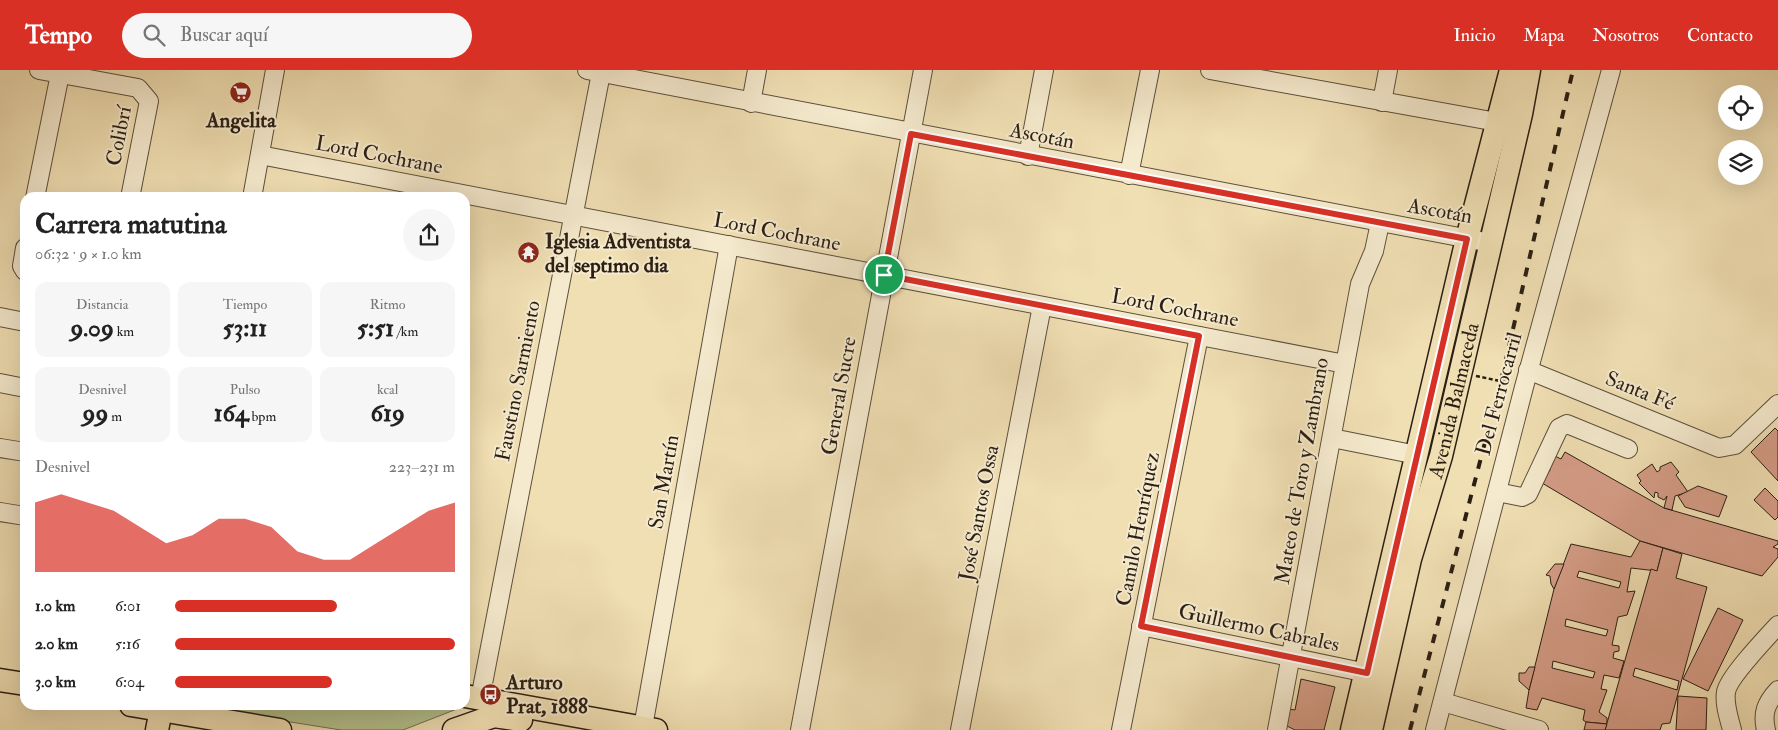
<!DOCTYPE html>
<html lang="es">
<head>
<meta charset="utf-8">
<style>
	:root { --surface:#fff; --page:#f6f6f6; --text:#222; --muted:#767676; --accent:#d93025 }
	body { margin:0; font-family:"IM FELL Double Pica",serif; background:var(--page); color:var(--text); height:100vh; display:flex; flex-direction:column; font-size:19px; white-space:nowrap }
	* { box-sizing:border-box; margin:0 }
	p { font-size:16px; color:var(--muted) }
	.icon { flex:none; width:28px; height:28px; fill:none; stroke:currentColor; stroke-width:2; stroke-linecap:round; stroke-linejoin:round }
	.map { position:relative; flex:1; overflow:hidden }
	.side { position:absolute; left:20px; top:122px; width:450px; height:518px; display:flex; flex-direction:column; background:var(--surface); border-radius:15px; box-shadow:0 5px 20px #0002 }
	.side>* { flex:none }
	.buttons { position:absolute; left:1718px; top:15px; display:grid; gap:10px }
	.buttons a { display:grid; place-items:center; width:45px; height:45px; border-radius:50%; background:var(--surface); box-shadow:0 5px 20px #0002; font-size:25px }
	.pin { position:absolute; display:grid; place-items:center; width:42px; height:42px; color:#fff; margin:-21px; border:2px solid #fff; border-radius:50%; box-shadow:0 1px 5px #0007 }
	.round { display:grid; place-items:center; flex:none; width:52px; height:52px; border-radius:26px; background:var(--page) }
	.summary { display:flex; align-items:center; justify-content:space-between; height:85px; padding:0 15px }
	h1 { font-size:28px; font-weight:800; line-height:38px }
	.metrics { display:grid; grid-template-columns:repeat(3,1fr); gap:8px; height:85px; padding:5px 15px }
	.metrics div { display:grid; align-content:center; border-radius:12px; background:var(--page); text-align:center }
	.metrics b { font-size:25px; font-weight:800 }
	.metrics small { font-size:14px; font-weight:400 }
	.metrics p { font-size:14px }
	.chart { height:140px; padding:10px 15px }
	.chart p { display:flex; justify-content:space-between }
	.chart svg { width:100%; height:90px; margin-top:5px; fill:var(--accent); opacity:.7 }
	ul { padding:0 15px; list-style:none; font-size:16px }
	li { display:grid; grid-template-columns:80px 60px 1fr; align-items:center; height:38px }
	li i { height:12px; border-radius:6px; background:var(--accent) }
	header { display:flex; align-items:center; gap:30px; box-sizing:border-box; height:70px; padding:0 25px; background:var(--accent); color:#fff }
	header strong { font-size:24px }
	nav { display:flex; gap:28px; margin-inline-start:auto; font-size:18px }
	.search { width:350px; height:45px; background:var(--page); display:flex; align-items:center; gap:12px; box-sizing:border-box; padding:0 18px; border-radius:28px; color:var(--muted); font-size:19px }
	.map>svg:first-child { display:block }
</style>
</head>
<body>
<header>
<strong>Tempo</strong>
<div class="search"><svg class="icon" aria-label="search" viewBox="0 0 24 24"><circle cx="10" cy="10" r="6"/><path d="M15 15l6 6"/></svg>Buscar aquí</div>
<nav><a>Inicio</a><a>Mapa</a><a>Nosotros</a><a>Contacto</a></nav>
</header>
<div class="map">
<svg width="1778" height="660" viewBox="0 0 1778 660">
	<rect width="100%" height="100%" fill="#f0dfb3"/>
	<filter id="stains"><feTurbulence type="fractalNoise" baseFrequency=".004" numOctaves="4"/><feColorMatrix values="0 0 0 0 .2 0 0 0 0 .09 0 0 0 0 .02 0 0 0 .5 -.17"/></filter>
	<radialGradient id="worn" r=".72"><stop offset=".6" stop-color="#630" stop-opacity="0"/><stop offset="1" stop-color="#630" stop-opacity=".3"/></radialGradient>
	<polygon fill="#b6c28f" stroke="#707052" points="183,635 450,635 462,637 403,660 341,660"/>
	<g fill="#d69d87" stroke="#2b1f14" fill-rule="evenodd">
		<polygon points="1775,358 1778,361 1778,411 1751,382"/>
		<polygon points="1565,382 1664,438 1778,471 1778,474 1773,477 1778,479 1778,487 1762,506 1640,471 1542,413 1550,400 1553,385 1561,389"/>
		<polygon points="1671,392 1679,402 1676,405 1688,422 1675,426 1672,440 1664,438 1667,426 1664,430 1658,427 1658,423 1655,422 1654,428 1639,413 1641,411 1637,405 1652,394 1657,402 1660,400 1660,397"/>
		<polygon points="1698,416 1727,426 1719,447 1685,437 1678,426"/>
		<polygon points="1765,418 1778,431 1778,447 1775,450 1754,430"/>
		<path d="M 1640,471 L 1663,478 L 1657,501 L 1631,498 L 1627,522 L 1635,521 L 1627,545 L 1618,547 L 1612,575 L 1619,576 L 1619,581 L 1614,582 L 1613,588 L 1624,591 L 1619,608 L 1604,605 L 1601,619 L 1607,620 L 1599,642 L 1607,648 L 1607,654 L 1586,652 L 1583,650 L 1585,640 L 1542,628 L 1537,640 L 1526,638 L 1529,620 L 1554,519 L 1571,474 L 1631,487 ZM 1579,501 L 1621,512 L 1619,518 L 1577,507 ZM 1566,549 L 1608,560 L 1606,566 L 1565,556 ZM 1553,591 L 1595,602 L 1593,608 L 1552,598 Z"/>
		<path d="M 1663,478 L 1682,484 L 1676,508 L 1707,517 L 1670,653 L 1662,654 L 1660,660 L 1605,660 L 1651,499 L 1657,501 ZM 1635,598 L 1679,611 L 1677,620 L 1633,606 Z"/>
		<polygon points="1555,494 1564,494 1554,519 1551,514 1550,506 1546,505"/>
		<polygon points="1718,538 1743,550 1708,621 1683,609"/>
		<polygon points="1529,597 1535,597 1529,620 1519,611 1519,603 1525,603"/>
		<polygon points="1301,609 1335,617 1324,660 1295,660 1285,655 1289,639 1295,640"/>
		<polygon points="1678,626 1707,628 1706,660 1676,660"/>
		<polygon points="1586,652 1607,654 1605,660 1584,660"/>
	</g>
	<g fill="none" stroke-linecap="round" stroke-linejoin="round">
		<defs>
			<g id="minor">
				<polyline points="39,0 138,18 149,31 130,128"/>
				<polyline points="587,0 1480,171"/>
				<polyline points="1210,0 1497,52"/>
				<polyline points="1382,32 1388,0"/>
				<polyline points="751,33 757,0"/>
				<polyline points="260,85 1345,294"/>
				<polyline points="1028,86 1044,0"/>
				<polyline points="1129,105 1150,0"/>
				<polyline points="35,128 60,4"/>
				<polyline points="252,128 275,0"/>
				<polyline points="25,178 22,196 25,201"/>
				<polyline points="0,247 25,252"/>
				<polyline points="1528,300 1719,378 1735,375 1778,334"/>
				<polyline points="0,313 25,318"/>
				<polyline points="1332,368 1417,385"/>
				<polyline points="0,378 25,382"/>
				<polyline points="1497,422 1522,427 1528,424 1559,358 1567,354 1628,379"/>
				<polyline points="0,442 25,446"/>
				<polyline points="1141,556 1367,603"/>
				<polyline points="480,629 601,3"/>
				<polyline points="1443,632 1539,660"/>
				<polyline points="643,657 729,175"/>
				<polyline points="800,660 923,0"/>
				<polyline points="960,660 1042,236"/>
				<polyline points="1121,660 1199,266"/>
				<polyline points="1277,660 1360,214 1374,181 1380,153"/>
				<polyline points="1435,660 1524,317 1611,0"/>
				<path d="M 1732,660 C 1729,648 1724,634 1726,622 C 1728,608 1767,567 1778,555"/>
				<path d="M 1766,660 C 1762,643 1766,633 1778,620"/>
			</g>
			<g id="major">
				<polyline points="0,610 25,614"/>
				<polyline points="465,626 656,660"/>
				<polyline points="131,635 280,660"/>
				<polyline points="157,660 162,635"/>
				<polyline points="454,660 494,646 521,650"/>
				<polyline points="1352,660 1467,169 1511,0"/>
				<path id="s1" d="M 1371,660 L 1410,489 L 1441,386 L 1521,44 L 1529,0"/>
			</g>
		</defs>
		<use href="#minor" stroke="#5c4f3c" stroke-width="20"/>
		<use href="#major" stroke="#2b1f14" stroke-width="25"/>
		<polyline stroke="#2b1f14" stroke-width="2.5" stroke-dasharray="4 2.5" stroke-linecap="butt" points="1476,306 1510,313"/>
		<use href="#minor" stroke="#f5eace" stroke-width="18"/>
		<use href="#major" stroke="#f0dfb3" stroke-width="22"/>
		<polyline stroke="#2b1f14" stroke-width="4" stroke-dasharray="9 9" stroke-linecap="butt" points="1410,660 1501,311 1573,0"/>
	</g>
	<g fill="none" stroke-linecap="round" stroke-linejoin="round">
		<defs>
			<polygon id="route" points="911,64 1467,169 1367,603 1141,556 1199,266 884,205"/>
		</defs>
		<use href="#route" stroke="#fff" stroke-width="10"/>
		<use href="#route" stroke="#d93025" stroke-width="6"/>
	</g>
	<defs>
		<symbol id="supermarket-disc" viewBox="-11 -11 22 22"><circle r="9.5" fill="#8f2418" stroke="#f5eace"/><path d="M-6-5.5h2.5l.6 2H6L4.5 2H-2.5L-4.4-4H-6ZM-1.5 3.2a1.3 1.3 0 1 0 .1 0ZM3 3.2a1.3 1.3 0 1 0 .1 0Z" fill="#fff"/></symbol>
		<symbol id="temple-disc" viewBox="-11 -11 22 22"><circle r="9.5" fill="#8f2418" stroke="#f5eace"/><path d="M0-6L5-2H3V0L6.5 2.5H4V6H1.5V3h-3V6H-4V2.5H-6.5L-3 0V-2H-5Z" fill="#fff"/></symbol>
		<symbol id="bus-disc" viewBox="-11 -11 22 22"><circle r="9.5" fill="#8f2418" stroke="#f5eace"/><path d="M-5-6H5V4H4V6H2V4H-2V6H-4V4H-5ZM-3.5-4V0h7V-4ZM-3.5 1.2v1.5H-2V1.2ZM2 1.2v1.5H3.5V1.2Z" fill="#fff"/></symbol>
	</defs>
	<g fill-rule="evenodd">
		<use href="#supermarket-disc" x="228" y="10" width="25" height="25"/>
		<use href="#temple-disc" x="516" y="170" width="25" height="25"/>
		<use href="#bus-disc" x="478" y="612" width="25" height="25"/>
	</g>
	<g text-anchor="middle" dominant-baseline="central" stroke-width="4" stroke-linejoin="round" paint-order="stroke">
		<g font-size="21" font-weight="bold" fill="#2b1f14" stroke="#f5eace" text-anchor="start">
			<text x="241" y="50" text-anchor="middle">Angelita</text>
			<text x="545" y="171">Iglesia Adventista<tspan x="545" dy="24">del septimo dia</tspan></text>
			<text x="506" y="612">Arturo<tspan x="506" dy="24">Prat, 1888</tspan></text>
		</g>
		<g font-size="21" fill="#2b1f14" stroke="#f5eace">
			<text transform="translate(119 66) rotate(-79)">Colibrí</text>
			<text transform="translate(1042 66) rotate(11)">Ascotán</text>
			<text transform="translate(379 85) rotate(11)">Lord Cochrane</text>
			<text transform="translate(1440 141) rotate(10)">Ascotán</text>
			<text transform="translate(777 162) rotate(11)">Lord Cochrane</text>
			<text transform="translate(1175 238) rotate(11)">Lord Cochrane</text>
			<text transform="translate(518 311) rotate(-79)">Faustino Sarmiento</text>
			<text transform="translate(1640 321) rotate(22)">Santa Fé</text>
			<text transform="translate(1499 324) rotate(-75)">Del Ferrocarril</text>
			<text transform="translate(839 326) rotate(-80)">General Sucre</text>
			<text stroke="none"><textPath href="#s1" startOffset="340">Avenida Balmaceda</textPath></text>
			<text transform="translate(1302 401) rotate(-80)">Mateo de Toro y Zambrano</text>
			<text transform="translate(664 412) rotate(-80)">San Martín</text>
			<text transform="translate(979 443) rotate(-79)">José Santos Ossa</text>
			<text transform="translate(1138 459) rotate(-79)">Camilo Henríquez</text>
			<text transform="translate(1259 558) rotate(12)">Guillermo Cabrales</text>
		</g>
	</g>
	<rect width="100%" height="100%" filter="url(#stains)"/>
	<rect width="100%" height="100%" fill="url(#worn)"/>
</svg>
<div class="buttons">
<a><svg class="icon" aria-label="locate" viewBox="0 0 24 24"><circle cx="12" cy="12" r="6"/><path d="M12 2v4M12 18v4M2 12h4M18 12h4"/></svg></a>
<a><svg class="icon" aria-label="layers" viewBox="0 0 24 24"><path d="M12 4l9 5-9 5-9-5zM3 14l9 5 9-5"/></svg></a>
</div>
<div class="pin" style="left:884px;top:205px;background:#1e9e55"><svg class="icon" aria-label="arrive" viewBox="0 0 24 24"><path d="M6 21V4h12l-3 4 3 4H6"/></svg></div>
<section class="side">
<div class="summary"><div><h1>Carrera matutina</h1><p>06:32 · 9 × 1.0 km</p></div><a class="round"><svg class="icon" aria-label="share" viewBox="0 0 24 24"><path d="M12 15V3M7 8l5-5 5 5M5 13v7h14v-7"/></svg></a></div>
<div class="metrics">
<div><p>Distancia</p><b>9.09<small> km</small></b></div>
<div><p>Tiempo</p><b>53:11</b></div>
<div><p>Ritmo</p><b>5:51<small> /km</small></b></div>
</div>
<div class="metrics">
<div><p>Desnivel</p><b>99<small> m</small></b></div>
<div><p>Pulso</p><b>164<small> bpm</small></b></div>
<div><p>kcal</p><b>619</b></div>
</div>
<div class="chart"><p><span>Desnivel</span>223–231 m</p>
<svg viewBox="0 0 160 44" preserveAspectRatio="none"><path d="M0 44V10L10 6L20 10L30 14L40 22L50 30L60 26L70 18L80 18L90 22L100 34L110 38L120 38L130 30L140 22L150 14L160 10V44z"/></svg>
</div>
<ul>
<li><b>1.0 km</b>6:01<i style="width:58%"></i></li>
<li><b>2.0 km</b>5:16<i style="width:100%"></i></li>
<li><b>3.0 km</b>6:04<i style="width:56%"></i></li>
</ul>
</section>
</div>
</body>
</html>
